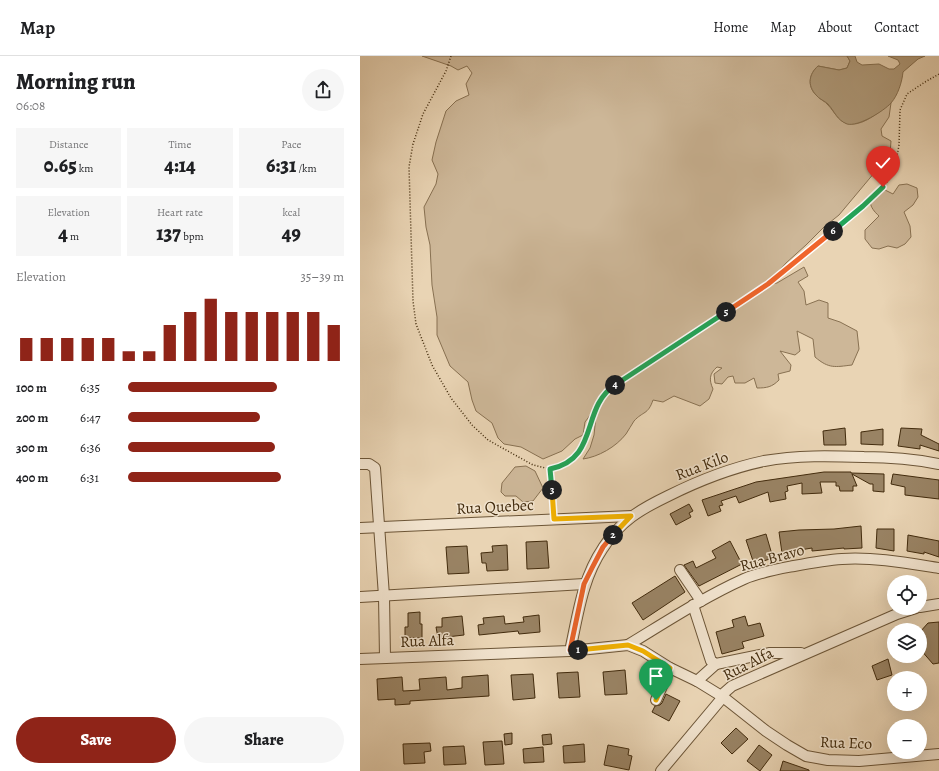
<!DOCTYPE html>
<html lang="en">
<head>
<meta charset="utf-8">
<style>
	:root { --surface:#fff; --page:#f6f6f6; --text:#202124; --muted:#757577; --line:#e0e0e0; --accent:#8f2418 }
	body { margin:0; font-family:Alegreya,serif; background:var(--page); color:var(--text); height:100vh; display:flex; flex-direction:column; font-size:15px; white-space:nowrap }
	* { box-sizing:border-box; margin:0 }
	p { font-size:13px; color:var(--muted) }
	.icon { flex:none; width:22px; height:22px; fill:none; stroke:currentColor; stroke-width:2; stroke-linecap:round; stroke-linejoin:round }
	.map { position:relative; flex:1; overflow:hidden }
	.drawer { display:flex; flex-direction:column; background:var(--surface); width:360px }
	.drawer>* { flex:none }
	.buttons { position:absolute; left:527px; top:519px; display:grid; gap:8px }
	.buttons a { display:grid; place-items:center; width:40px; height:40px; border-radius:50%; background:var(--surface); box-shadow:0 4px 16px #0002; font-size:20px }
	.pin { position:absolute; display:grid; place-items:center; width:34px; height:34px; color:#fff; margin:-41px -17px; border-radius:50% 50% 50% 0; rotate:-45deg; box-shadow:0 0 4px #0007 }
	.pin .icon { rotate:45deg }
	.km { position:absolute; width:20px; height:20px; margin:-10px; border-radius:50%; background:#222; color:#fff; font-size:11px; line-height:20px; text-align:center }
	.round { display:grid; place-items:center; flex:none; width:42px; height:42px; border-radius:21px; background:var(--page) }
	.head { display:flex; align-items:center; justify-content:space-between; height:68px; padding:0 16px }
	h1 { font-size:22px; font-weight:800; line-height:30px }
	.stats { display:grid; grid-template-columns:repeat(3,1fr); gap:6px; height:68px; padding:4px 16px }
	.stats div { display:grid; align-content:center; border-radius:0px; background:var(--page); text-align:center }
	.stats b { font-size:20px; font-weight:800 }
	.stats small { font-size:11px; font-weight:400 }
	.stats p { font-size:11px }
	.chart { height:112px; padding:8px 16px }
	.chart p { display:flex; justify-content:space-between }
	.chart svg { width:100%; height:72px; margin-top:4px; stroke:var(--accent); stroke-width:6 }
	.action { display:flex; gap:8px; margin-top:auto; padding:8px 16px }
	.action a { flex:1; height:46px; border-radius:24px; background:var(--accent); color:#fff; font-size:16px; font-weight:800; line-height:46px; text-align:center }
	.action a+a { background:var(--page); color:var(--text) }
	ul { padding:0 16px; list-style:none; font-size:13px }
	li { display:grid; grid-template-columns:64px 48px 1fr; align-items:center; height:30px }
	li i { height:10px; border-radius:5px; background:var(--accent) }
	header { display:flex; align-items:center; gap:24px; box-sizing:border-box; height:56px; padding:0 20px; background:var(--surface); border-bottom:1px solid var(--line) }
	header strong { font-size:19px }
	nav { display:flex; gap:22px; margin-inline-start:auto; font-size:14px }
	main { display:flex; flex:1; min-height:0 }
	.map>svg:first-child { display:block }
</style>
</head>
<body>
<header>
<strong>Map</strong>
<nav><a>Home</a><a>Map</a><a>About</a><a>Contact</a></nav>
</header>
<main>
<section class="drawer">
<div class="head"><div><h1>Morning run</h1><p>06:08</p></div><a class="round"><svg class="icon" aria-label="share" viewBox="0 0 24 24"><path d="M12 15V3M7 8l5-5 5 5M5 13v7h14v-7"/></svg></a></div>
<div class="stats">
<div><p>Distance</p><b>0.65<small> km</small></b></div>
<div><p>Time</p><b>4:14</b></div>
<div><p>Pace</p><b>6:31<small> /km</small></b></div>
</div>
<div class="stats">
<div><p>Elevation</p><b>4<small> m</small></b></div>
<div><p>Heart rate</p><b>137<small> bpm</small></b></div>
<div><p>kcal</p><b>49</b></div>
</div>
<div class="chart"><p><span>Elevation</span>35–39 m</p>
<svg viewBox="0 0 160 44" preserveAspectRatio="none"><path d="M5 44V30M15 44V30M25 44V30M35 44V30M45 44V30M55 44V38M65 44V38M75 44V22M85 44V14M95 44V6M105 44V14M115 44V14M125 44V14M135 44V14M145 44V14M155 44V22"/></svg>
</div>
<ul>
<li><b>100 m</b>6:35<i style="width:69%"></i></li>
<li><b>200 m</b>6:47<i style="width:61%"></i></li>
<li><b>300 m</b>6:36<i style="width:68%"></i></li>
<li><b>400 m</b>6:31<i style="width:71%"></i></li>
</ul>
<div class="action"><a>Save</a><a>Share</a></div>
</section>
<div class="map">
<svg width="579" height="715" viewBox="0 0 579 715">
	<rect width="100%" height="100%" fill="#e9d4b4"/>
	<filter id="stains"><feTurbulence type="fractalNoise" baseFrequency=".005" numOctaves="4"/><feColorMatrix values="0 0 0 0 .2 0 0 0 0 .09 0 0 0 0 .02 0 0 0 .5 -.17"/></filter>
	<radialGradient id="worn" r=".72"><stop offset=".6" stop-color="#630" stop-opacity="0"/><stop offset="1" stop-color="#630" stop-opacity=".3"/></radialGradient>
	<g fill="#cdb798" stroke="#887152">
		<path d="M 62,0 L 487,0 L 490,5 L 487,12 L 479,14 L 458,10 C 449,18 447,30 456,39 C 459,43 465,45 468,49 C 475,56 479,68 491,68 C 505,69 520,55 531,47 L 529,61 L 521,73 L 522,80 L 531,85 L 530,98 L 479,159 L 464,171 L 446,189 L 426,207 L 408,228 L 417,227 L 444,211 L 448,220 L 438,226 L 444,235 L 446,249 L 459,244 L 468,247 L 468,262 L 480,266 L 497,275 L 499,293 L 492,309 C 475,311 469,313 455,301 L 453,283 L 437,275 L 440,295 L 435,299 L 420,295 L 431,309 L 430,315 L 418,318 L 419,324 C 412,331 407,332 397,332 L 394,322 L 385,327 L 375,327 L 373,320 L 368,321 L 362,328 L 355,327 L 354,318 L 362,312 L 357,311 C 349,318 349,324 353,333 L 349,343 L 340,350 L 314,340 L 303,346 L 293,344 C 288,359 283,355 274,365 C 271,369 269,374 266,378 C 256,391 238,401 223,403 L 230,392 L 234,379 L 237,350 L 225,366 L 223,379 L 215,383 L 202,395 L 183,403 L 161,391 L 144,388 L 138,382 L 132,367 L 116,355 L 112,344 L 108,326 L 90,310 L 77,279 L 77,261 L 72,229 L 70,189 L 66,171 L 64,151 L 76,128 L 78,118 L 72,104 L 76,86 L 86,55 L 96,45 L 109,39 L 106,28 L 112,17 L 107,10 L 98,14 L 91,10 Z"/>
		<path d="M 547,128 L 557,132 L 558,141 L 553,149 L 544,156 L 550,170 L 551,181 L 545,188 L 537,192 L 528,190 L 519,193 L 512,192 L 505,183 L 505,174 L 519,160 C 509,151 507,143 516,133 L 521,132 L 533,138 L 539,129 Z"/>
		<polygon points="166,410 175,415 183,432 173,445 163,446 156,440 145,440 141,436 142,427 155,411"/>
	</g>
	<path fill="#b09b7b" stroke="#846e4f" d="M 487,0 L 495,0 L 497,6 L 502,9 L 519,8 L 529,13 L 534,13 L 540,8 L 538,4 L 528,0 L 565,0 L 558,3 L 543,16 C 542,26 538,39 531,47 C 524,55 498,71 487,68 C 477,64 475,56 468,48 C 465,45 459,43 456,39 C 447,29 449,18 458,10 L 479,14 L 487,12 L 490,5 Z"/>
	<g fill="#998364" stroke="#422b0d">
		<polygon points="485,372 486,389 464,389 463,375"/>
		<polygon points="541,372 562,373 561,379 579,388 579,395 560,389 560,393 538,390"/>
		<polygon points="523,373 523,389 501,388 501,376"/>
		<polygon points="464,416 491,416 491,417 524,418 524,436 513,435 513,428 510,428 492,418 497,430 493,430 493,435 480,435 479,430 476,430 476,426 460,426 462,437 442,438 442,427 427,430 428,435 425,436 426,443 415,445 410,446 408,436 379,447 376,440 361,445 363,449 359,450 361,455 348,460 342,444 396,426"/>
		<polygon points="533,418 579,424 579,443 545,439 545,431 531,428"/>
		<polygon points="329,448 333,455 329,457 331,461 316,469 310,458"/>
		<polygon points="501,470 502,492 484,493 484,492 452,495 452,492 422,497 419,476 439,474 474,473"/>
		<polygon points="517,473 534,473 534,495 516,492"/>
		<polygon points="406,478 413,502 394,508 386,484"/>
		<polygon points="548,479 579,485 579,501 564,496 564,498 547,495"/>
		<polygon points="187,485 189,512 167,513 166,486"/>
		<polygon points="370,485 382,508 339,530 324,509 333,505 336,512 356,502 352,495"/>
		<polygon points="147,489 148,514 127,515 126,507 122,507 121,497 133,496 132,490"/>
		<polygon points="107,490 109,517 88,518 86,491"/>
		<polygon points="315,520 325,536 283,564 272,547"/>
		<polygon points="60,556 60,568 62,568 62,582 45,582 45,571 48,571 48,557"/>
		<polygon points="179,559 180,576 159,578 158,575 119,579 118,569 124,568 123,562 144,560 145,568 164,566 163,561"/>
		<polygon points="102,560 104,579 78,582 76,571 82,571 82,562"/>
		<polygon points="385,560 388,570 400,567 404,580 382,586 384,592 362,598 356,576 374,571 372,564"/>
		<polygon points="579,566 579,607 573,608 560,593 560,576 568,567"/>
		<polygon points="528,603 532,619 517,624 512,610"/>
		<polygon points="265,614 267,638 245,639 243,616"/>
		<polygon points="218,616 220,641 199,642 197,617"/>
		<polygon points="173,618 175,642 153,644 151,619"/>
		<polygon points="128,619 129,640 50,645 50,648 35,649 35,643 18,644 17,623 42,621 43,635 60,634 59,623 86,621 87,634 102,632 102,621"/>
		<polygon points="306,638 320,645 309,665 292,656 295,650 300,649 302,647"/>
		<polygon points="376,672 388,683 372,698 361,687"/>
		<polygon points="152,677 152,688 145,689 144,678"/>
		<polygon points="191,678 192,688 183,689 182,679"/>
		<polygon points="142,685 144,708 125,709 123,686"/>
		<polygon points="70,687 71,695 64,696 65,707 44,708 43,688"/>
		<polygon points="224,688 225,706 204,707 203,690"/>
		<polygon points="248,689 269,693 268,699 272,700 269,714 244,709"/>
		<polygon points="399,689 412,699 400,715 387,705"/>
		<polygon points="104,690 106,708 84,709 83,691"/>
		<polygon points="183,691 184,706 164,707 163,693"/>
		<polygon points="423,705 449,714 449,715 420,715"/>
	</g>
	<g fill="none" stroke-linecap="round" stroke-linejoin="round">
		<defs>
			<g id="minor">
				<polyline points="0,408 9,408 15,412 24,540 25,602"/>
				<polyline points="0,472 271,460"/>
				<polyline points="320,514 341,545"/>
				<polyline points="0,541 224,528"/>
				<polyline points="333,549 351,605 356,608 410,597 441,597"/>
				<polyline points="560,551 579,548"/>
				<path d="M 268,589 C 306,566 344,541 384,523 C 400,516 418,513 434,510 C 450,507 466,504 482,503 C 515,501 547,507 579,512"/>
				<path d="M 210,595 C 218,559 222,523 243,492 C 260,465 281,453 308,440 C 338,425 371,412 404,405 C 437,399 471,400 504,401 C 529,401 554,403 579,408"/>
				<polyline points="0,603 210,595 268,589 283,595 310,612 337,625 363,641 406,675 427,689 446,700 468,704 499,705 579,698"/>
				<polyline points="337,625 356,608"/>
				<polyline points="296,644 310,612"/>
				<polyline points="301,715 363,641 364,637 372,630 537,558 556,552"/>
			</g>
		</defs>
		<use href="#minor" stroke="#6c5537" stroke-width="12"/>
		<g stroke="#422b0d" stroke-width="1.5" stroke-dasharray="1 2" stroke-linecap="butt">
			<polyline points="91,0 86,15 63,58 53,88 49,111 53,245 56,268 72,309 91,342 112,369 128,384 173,409 190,413 198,411 213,403 223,391 237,349 251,332 408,228 503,151 523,131 530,122 535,111 539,89 540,54 547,38 565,26 579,18"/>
			<polyline points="190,413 193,455"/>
		</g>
		<use href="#minor" stroke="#f1e3ce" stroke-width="10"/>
	</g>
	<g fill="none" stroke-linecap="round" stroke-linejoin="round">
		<defs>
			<polyline id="split-1" points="218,594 268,589 283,595 310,612 296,644"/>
			<polyline id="split-2" points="218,594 210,594 224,528 232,512 243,491 253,479"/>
			<polyline id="split-3" points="192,434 194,463 271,460 253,479"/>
			<path id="split-4" d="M 192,434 L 190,413 C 240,403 220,352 255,329"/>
			<polyline id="split-5" points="255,329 366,256"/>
			<polyline id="split-6" points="366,256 408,228 473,175"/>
			<polyline id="split-7" points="473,175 503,150 523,131"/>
		</defs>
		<use href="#split-1" stroke="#fff" stroke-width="8"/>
		<use href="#split-2" stroke="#fff" stroke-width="8"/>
		<use href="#split-3" stroke="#fff" stroke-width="8"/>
		<use href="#split-4" stroke="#fff" stroke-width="8"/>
		<use href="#split-5" stroke="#fff" stroke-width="8"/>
		<use href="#split-6" stroke="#fff" stroke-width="8"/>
		<use href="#split-7" stroke="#fff" stroke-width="8"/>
		<use href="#split-1" stroke="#f5b400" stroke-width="5"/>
		<use href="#split-2" stroke="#f0652b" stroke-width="5"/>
		<use href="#split-3" stroke="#f5b400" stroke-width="5"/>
		<use href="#split-4" stroke="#22a559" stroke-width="5"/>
		<use href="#split-5" stroke="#22a559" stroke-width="5"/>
		<use href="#split-6" stroke="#f0652b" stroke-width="5"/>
		<use href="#split-7" stroke="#22a559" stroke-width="5"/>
	</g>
	<g text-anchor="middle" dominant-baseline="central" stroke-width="3" stroke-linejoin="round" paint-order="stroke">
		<g font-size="16" fill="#422b0d" stroke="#f1e3ce">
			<text transform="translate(342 410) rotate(-21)">Rua Kilo</text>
			<text transform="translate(135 451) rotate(-3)">Rua Quebec</text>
			<text transform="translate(412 502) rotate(-15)">Rua Bravo</text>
			<text transform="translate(67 585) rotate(-2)">Rua Alfa</text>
			<text transform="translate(388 608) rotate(-27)">Rua Alfa</text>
			<text transform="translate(486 687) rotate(2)">Rua Eco</text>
		</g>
	</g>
	<rect width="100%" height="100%" filter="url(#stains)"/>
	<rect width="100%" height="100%" fill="url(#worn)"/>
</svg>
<div class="buttons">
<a><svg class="icon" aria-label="locate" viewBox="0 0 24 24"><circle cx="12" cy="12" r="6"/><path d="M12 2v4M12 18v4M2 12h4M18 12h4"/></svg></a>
<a><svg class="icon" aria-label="layers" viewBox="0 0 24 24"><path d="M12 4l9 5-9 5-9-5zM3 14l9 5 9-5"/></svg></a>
<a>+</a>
<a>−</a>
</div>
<div class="pin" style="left:296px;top:644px;background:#1e9e55"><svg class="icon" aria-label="arrive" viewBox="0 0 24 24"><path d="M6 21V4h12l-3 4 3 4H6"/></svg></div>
<div class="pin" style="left:523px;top:131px;background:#d93025"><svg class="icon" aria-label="check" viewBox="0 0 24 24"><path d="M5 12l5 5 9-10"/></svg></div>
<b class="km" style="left:218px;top:594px">1</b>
<b class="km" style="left:253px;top:479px">2</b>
<b class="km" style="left:192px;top:434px">3</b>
<b class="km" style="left:255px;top:329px">4</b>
<b class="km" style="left:366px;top:256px">5</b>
<b class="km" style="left:473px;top:175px">6</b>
</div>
</main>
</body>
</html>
